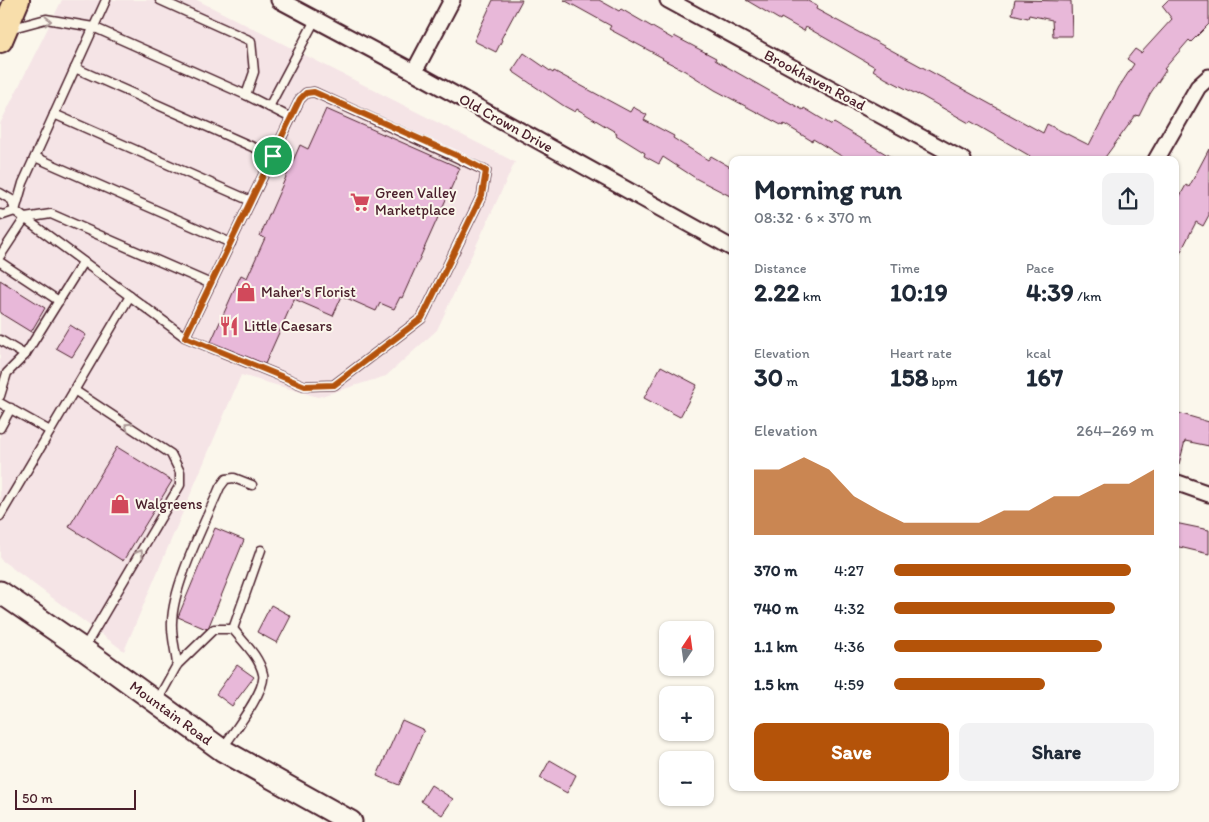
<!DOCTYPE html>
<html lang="en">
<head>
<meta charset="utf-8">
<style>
	:root { --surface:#fff; --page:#f2f2f3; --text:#1f2937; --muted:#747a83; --accent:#b45309 }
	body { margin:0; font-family:Itim,sans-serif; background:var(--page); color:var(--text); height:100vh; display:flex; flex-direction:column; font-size:19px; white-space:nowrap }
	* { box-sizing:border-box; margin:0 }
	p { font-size:16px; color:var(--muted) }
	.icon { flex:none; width:28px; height:28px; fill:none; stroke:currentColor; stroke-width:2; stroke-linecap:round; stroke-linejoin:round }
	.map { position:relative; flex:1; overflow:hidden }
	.drawer { position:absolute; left:729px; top:156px; width:450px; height:635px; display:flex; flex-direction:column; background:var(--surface); border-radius:10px; box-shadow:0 1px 4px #0004 }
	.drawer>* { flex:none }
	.needle { width:32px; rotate:13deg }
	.controls { position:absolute; left:659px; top:621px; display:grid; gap:10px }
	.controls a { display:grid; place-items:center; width:55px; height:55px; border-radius:10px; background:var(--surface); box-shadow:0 1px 4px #0004; font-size:25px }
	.scale { position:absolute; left:15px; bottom:12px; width:121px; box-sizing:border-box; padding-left:5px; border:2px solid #4a1f2b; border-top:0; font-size:14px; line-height:18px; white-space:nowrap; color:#4a1f2b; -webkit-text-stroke:4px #fbf7ec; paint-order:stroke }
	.pin { position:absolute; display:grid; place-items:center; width:42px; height:42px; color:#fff; margin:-21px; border:2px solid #fff; border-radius:50%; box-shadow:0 1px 5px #0007 }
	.round { display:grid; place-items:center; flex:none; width:52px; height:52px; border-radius:10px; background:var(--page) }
	.headline { display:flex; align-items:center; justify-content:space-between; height:85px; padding:0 25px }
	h1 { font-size:28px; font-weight:800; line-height:38px }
	.figures { display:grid; grid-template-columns:repeat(3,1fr); gap:8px; height:85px; padding:5px 25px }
	.figures div { display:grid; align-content:center }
	.figures b { font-size:25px; font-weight:800 }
	.figures small { font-size:14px; font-weight:400 }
	.figures p { font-size:14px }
	.chart { height:140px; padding:10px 25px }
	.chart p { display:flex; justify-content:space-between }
	.chart svg { width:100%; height:90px; margin-top:5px; fill:var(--accent); opacity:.7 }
	.button { display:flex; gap:10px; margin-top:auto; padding:10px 25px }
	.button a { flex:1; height:58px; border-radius:10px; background:var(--accent); color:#fff; font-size:20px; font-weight:800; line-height:58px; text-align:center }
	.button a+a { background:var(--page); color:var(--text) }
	ul { padding:0 25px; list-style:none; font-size:16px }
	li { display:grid; grid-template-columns:80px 60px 1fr; align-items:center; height:38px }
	li i { height:12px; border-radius:6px; background:var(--accent) }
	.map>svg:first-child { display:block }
</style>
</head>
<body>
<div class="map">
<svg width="1209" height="822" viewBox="0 0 1209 822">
	<rect width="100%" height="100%" fill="#fbf7ec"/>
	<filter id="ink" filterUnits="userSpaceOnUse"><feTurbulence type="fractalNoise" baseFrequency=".02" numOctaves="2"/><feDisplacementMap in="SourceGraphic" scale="10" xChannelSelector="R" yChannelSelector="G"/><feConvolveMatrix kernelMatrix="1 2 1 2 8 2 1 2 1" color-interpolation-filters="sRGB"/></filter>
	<g filter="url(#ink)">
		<polygon fill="#f5e4e6" points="62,0 197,0 515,162 437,330 386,376 318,397 241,375 124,651 0,559 0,124"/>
		<g fill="#e8b8d9" stroke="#4a1f2b">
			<polygon points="493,0 522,0 501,39 502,40 496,52 474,41"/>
			<polygon points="564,0 599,0 619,11 621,9 673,39 674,36 716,58 715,60 803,110 804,108 832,125 834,123 896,160 848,160 813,139 812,141 784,124 783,126 715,90 685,71 662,59 663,58 609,29 611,26"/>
			<polygon points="746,0 806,0 817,6 816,9 1043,133 1047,124 1089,145 1119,87 1134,64 1127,59 1135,49 1141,53 1172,19 1162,6 1168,0 1209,0 1209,24 1191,42 1189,40 1164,69 1166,70 1150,94 1139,116 1136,115 1103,160 1028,160 1030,156 970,121 969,123 918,94 918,95 885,78 873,70 875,67 834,43 806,27 804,31 781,18 780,20"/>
			<polygon points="1015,0 1071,1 1072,36 1053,36 1052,20 1029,15 1028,18 1012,14"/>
			<polygon points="524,53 553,73 554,71 630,112 633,107 647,115 644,120 674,136 673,138 708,160 711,156 732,168 732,197 697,179 663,157 659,164 644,156 645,153 616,135 617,133 577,109 575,112 564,106 512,71"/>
			<polygon points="326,109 460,168 402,298 400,297 394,309 380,303 376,311 342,296 333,316 294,299 265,364 211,342 241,275 247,278 265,238 260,236 300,145 308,149"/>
			<polygon points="1209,149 1209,215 1203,226 1196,222 1175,263 1175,205 1186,185 1189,187"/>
			<polygon points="0,280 45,308 31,332 0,313"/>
			<polygon points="70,325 86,335 72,357 56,348"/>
			<polygon points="661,366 697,385 680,417 644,398"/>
			<polygon points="1175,412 1209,422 1209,446 1185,441 1179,464 1175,464"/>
			<polygon points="117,447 172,481 123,561 69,527"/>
			<polygon points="1175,523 1209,530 1209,554 1175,546"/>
			<polygon points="215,528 244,540 209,626 206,629 178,617"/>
			<polygon points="271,605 291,616 277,643 257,632"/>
			<polygon points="237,665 254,677 232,706 216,694"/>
			<polygon points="402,720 424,730 399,785 377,776"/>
			<polygon points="550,760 576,775 567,793 540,778"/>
			<polygon points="431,785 453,799 442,815 421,801"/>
		</g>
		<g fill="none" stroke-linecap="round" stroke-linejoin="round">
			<defs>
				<g id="service">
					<polyline points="106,0 23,183 15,211 185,337 291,118 300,99 306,93 314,92 486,171 482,195 422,318 334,385 305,386 185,337"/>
					<polyline points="160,0 251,41 254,72 246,95 291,118"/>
					<polyline points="9,29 46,19 93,27 246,95"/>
					<polyline points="75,68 273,156"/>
					<polyline points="269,107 315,20"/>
					<polyline points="54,114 251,201"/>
					<polyline points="35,157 231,243"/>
					<polyline points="0,193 12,200 15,211 3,215 0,214"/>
					<polyline points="0,256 25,218 51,214 211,284"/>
					<polyline points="0,262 59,301"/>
					<polyline points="0,340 25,355 83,262"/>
					<polyline points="74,390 171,454 180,472 180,485 84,648"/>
					<polyline points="0,396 7,373 25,355"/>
					<polyline points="0,403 50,431"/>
					<polyline points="0,428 11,408"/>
					<polyline points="0,516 130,296"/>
					<polyline points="233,629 261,550"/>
					<path d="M 177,665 C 176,651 171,636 172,622 C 173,584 205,523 220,487 L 226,479 L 234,478 L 252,485"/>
					<path d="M 157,701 L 177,665 L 214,629 L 233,629 C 244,643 259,656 263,674 C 267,690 232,734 222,749"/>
				</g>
				<g id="minor">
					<polyline points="279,0 414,72 732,248"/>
					<polyline points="668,0 963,160"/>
					<polyline points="414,72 452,0"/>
					<polyline points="1156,160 1198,87 1209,77"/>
					<polyline points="1175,482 1209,494"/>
				</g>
				<polyline id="secondary" points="0,592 83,649 222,750 351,822"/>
				<polyline id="primary" points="0,40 17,0"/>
			</defs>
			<use href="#service" stroke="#4a1f2b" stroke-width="11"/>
			<use href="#minor" stroke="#4a1f2b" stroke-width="19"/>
			<use href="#secondary" stroke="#4a1f2b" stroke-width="25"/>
			<use href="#primary" stroke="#4a1f2b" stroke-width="28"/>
			<use href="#service" stroke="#fbf7ec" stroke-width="8"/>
			<use href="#minor" stroke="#fbf7ec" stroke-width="15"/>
			<use href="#secondary" stroke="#fbf7ec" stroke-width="21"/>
			<use href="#primary" stroke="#f8deab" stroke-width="24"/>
		</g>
		<defs><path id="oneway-chevron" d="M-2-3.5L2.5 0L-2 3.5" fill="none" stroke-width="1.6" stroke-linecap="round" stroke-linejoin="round" transform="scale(1.25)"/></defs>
		<g stroke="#ab9695">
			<use href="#oneway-chevron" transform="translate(48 21) rotate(1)"/>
			<use href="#oneway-chevron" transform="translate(128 426) rotate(-147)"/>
			<use href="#oneway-chevron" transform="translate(140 553) rotate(-60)"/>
		</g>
	</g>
	<g fill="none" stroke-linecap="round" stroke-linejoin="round" filter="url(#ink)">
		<defs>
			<polygon id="route" points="314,92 458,156 486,171 482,195 422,318 334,385 305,386 185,337 300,99 306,93"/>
		</defs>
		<use href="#route" stroke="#fff" stroke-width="10"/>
		<use href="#route" stroke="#b45309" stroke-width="6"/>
	</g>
	<defs>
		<symbol id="supermarket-bare" viewBox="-9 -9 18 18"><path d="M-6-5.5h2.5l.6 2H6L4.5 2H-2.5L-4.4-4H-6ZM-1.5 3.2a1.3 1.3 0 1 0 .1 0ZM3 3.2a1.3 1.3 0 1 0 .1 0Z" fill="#d1495b" stroke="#fbf7ec" stroke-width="2.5" paint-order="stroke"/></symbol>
		<symbol id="shop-bare" viewBox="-9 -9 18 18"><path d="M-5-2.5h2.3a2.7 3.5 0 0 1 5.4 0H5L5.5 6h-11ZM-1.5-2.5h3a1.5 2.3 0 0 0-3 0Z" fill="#d1495b" stroke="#fbf7ec" stroke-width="2.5" paint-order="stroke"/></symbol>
		<symbol id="restaurant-bare" viewBox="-9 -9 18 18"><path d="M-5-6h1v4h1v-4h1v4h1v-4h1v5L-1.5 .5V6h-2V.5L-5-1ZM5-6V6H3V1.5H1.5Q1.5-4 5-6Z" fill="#d1495b" stroke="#fbf7ec" stroke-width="2.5" paint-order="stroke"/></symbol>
	</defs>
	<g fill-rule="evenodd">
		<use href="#supermarket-bare" x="346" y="188" width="28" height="28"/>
		<use href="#shop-bare" x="232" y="278" width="28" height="28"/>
		<use href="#restaurant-bare" x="215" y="312" width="28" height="28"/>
		<use href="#shop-bare" x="106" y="490" width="28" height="28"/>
	</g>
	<g text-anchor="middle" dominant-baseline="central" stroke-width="4" stroke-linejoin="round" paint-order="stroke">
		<g font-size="15" fill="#4a1f2b" stroke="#fbf7ec">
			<text transform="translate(815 80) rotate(28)">Brookhaven Road</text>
			<text transform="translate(506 123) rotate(29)">Old Crown Drive</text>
			<text transform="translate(171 713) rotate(36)">Mountain Road</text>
		</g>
		<g font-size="15" fill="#4a1f2b" stroke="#fbf7ec" text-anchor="start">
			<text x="375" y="193">Green Valley<tspan x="375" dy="17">Marketplace</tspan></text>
			<text x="261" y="292">Maher's Florist</text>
			<text x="244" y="326">Little Caesars</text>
			<text x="135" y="504">Walgreens</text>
		</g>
	</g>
</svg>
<div class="controls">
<a><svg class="needle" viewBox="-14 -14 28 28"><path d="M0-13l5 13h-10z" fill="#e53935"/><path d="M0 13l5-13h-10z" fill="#747a83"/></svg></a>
<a>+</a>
<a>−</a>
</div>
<div class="scale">50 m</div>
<div class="pin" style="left:273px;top:156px;background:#1e9e55"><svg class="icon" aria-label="arrive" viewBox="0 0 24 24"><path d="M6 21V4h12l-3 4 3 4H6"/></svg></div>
<section class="drawer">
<div class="headline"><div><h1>Morning run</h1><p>08:32 · 6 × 370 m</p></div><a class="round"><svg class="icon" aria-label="share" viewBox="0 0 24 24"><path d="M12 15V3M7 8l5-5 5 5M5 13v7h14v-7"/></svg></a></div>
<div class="figures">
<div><p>Distance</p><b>2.22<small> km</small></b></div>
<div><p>Time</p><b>10:19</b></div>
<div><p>Pace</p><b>4:39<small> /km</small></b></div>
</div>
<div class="figures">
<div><p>Elevation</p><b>30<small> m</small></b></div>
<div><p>Heart rate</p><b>158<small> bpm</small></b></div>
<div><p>kcal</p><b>167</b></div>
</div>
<div class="chart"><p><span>Elevation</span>264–269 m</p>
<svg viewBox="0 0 160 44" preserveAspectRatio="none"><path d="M0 44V12L10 12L20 6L30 12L40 25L50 32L60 38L70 38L80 38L90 38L100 32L110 32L120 25L130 25L140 19L150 19L160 12V44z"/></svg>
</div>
<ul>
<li><b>370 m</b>4:27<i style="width:91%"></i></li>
<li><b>740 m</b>4:32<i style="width:85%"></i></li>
<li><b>1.1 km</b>4:36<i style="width:80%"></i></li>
<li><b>1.5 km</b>4:59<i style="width:58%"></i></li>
</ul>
<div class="button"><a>Save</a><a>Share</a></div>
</section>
</div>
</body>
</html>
